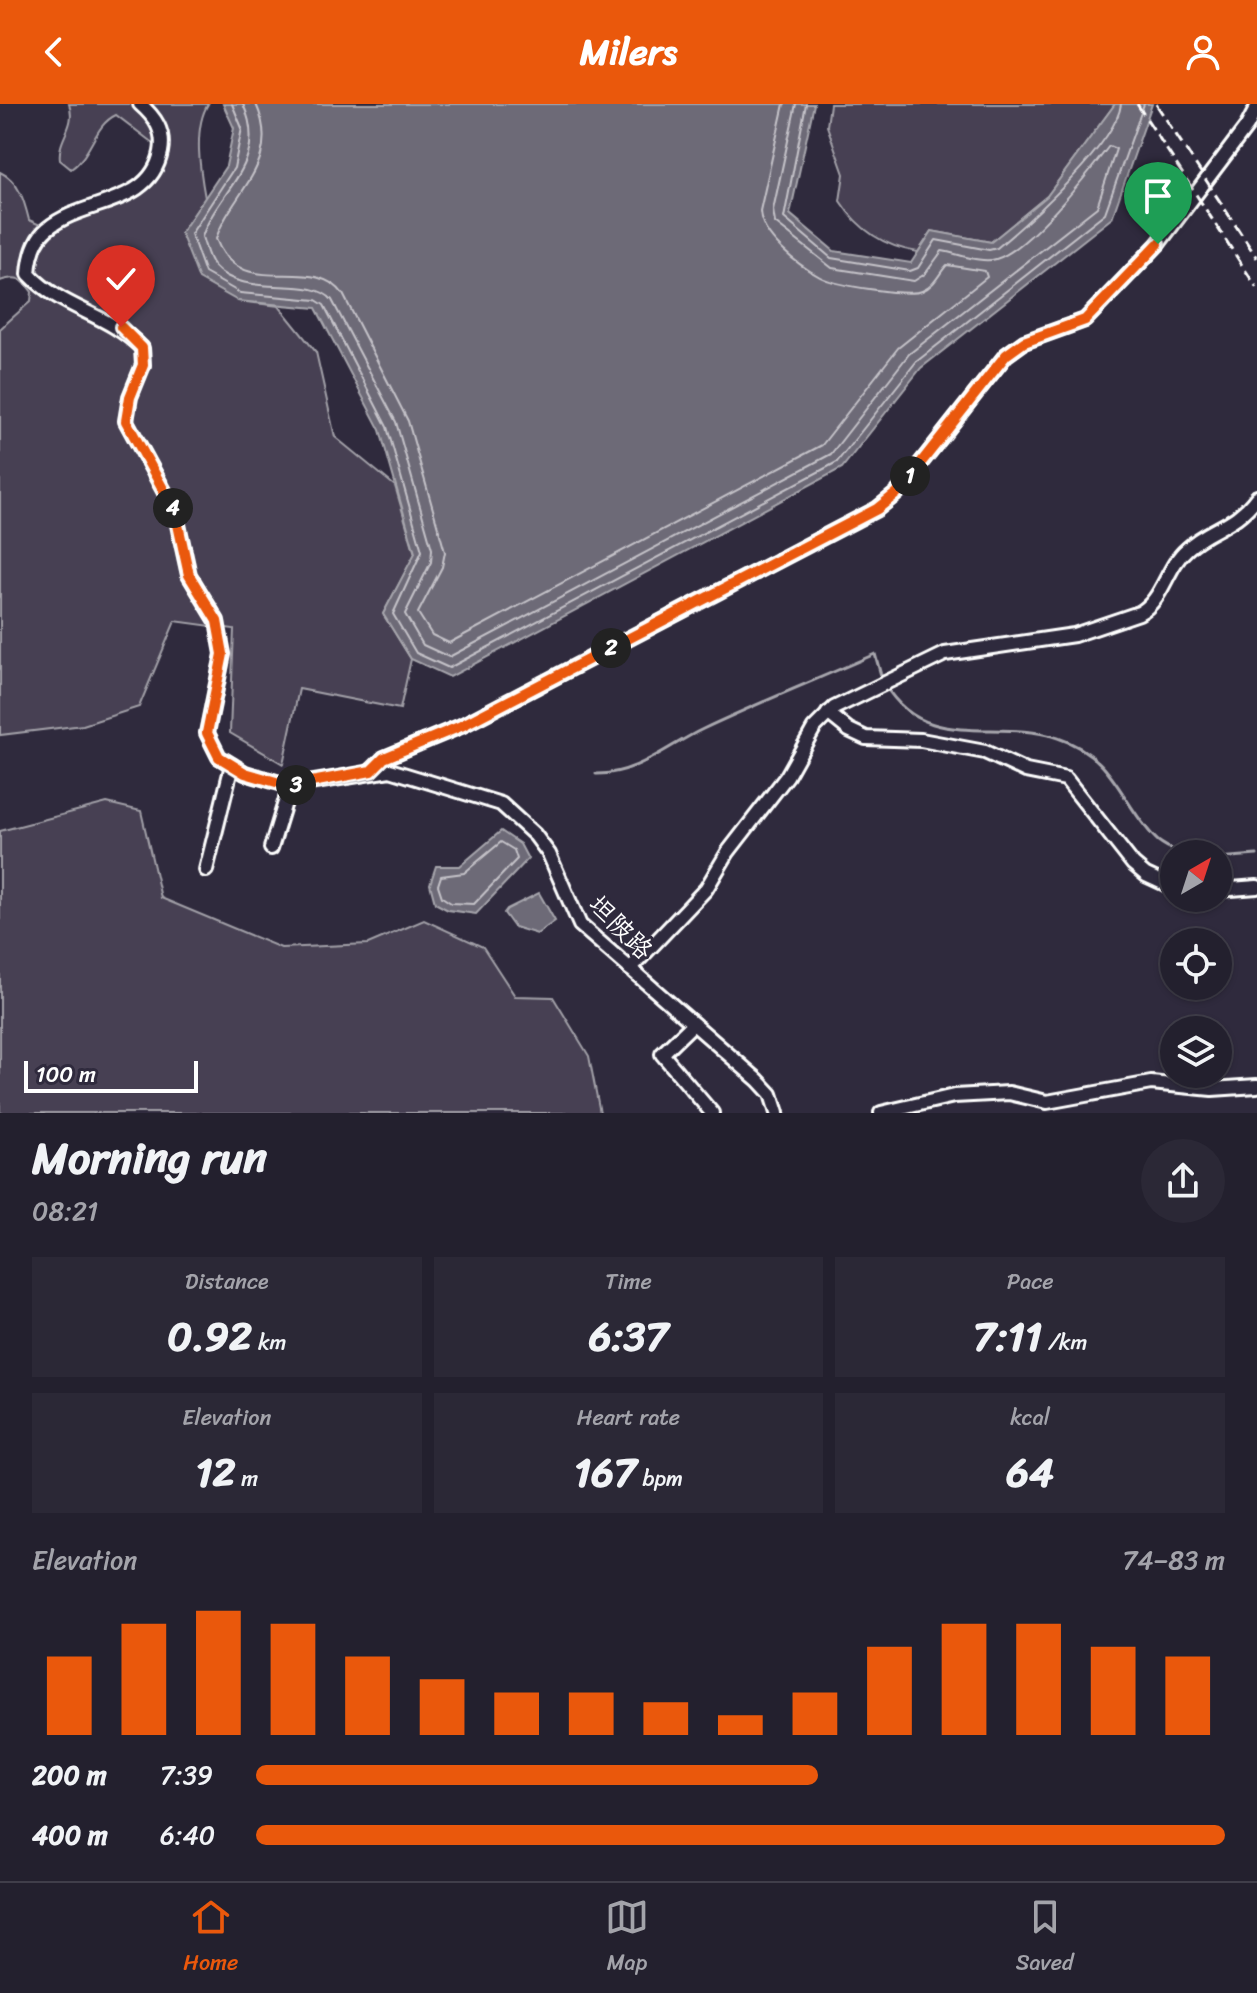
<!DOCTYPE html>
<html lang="en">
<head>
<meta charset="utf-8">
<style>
	:root { --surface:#23202e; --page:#2b2836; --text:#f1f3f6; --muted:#a3a3aa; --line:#403e4a; --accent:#ea580c }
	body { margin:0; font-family:Sriracha,"LXGW WenKai TC",sans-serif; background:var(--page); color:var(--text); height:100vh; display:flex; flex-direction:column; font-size:30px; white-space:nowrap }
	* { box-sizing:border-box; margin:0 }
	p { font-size:26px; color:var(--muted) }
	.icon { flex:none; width:44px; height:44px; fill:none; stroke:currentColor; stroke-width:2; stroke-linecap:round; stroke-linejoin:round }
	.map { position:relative; height:1009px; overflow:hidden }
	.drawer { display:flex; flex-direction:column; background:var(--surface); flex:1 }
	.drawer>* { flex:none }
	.needle { width:52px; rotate:39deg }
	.buttons { position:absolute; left:1160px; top:736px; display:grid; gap:16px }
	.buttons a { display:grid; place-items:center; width:72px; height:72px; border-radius:50%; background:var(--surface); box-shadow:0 2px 6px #0004,0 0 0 2px var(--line); font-size:40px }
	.scale { position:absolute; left:24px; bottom:20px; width:174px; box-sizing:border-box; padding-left:8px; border:4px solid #fff; border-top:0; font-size:22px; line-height:28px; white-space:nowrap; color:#fff; -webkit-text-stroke:6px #2f2a3d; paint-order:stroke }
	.pin { position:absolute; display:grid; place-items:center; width:68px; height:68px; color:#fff; margin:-82px -34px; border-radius:50% 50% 50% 0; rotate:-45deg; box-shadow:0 0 8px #0007 }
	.pin .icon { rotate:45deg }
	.km { position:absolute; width:40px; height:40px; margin:-20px; border-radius:50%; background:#222; color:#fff; font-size:22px; line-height:40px; text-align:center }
	.round { display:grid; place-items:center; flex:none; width:84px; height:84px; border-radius:42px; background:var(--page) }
	.summary { display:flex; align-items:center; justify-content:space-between; height:136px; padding:0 32px }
	h1 { font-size:44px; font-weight:700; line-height:60px }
	.stats { display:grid; grid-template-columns:repeat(3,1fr); gap:12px; height:136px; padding:8px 32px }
	.stats div { display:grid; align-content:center; border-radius:0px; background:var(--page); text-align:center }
	.stats b { font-size:40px; font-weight:700 }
	.stats small { font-size:22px; font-weight:400 }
	.stats p { font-size:22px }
	.chart { height:224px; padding:16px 32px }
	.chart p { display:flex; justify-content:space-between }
	.chart svg { width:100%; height:144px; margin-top:8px; stroke:var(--accent); stroke-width:6 }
	ul { padding:0 32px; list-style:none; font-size:26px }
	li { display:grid; grid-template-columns:128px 96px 1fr; align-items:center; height:60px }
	li i { height:20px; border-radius:10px; background:var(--accent) }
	header { display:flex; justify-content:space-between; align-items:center; height:104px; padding:0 32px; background:var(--accent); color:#fff; font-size:36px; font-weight:700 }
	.dock { display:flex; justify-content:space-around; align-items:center; height:112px; border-top:2px solid var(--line); background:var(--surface); font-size:22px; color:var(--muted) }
	.dock a { display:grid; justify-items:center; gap:4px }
	.dock .active { color:var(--accent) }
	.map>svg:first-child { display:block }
</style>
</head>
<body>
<header><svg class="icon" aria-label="back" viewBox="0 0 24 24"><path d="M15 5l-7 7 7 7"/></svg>Milers<svg class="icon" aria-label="person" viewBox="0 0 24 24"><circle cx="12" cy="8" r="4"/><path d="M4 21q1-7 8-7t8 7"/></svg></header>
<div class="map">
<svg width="1257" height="1009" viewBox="0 0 1257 1009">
	<rect width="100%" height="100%" fill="#2f2a3d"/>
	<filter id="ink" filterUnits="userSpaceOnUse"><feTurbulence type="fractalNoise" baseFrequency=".0125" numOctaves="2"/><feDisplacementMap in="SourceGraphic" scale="16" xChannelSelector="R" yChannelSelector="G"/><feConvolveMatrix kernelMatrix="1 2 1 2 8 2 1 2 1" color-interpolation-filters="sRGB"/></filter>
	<g filter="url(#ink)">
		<g fill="#464152" stroke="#a2a0a8" stroke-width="2">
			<path d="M 69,0 L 208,0 C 193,24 200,67 205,94 L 181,129 L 238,197 L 279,202 L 316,248 L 335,333 L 395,382 L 415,450 L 383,510 L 411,555 L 400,605 L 299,585 L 283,660 L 230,629 L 234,525 L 175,517 L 139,603 L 83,621 L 0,631 L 0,225 L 31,197 L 32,188 C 22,174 17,171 0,177 L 0,68 C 19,77 24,96 29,116 L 40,121 L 140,79 L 150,65 L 158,43 L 116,11 C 94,21 92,51 71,65 L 60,56 C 57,34 77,23 69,0 Z"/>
			<path d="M 830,0 L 1115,0 L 1047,92 L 991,138 L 932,127 L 918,148 C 885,143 858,125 840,97 L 844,70 L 827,22 Z"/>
			<polygon points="107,699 141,707 161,794 281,844 368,840 424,816 483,843 515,892 553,893 589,952 600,1009 0,1009 0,727"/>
		</g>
		<g fill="#6d6a77" stroke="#a7a6ad" stroke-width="2">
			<polygon points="223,0 814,0 790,110 834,147 911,159 932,127 991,138 1047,92 1115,0 1152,0 1112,114 921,264 842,364 450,573 411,555 383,510 415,449 380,326 316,204 238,197 199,175 181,129 226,62 234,24"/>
			<polygon points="501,727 520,740 528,755 476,810 448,806 435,799 430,780 436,762 460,762"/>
			<polygon points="539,789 555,817 537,830 514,823 504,809 507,805"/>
		</g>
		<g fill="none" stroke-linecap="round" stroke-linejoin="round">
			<g stroke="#c5c3c9" stroke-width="2">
				<polyline points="232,0 242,24 234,64 191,130 205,169 240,189 316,196 324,201 387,323 422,447 393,510 416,549 449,564 837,358 916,258 1105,109 1144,0"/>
				<path d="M 243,0 C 270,60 218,85 202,133 C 205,141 208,156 214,162 C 244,196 311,170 332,196 L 396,318 L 432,445 L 431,458 L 405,510 L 423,541 L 449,553 L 831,350 L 909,250 L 1097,103 L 1116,45 L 1109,42 C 1088,70 1028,146 996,155 C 981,160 957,149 942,147 L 925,170 L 914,177 L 832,164 L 775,119 L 773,106 L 796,0"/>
				<path d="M 256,0 C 283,60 231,88 216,135 C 240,199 313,148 343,190 L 408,317 L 445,448 L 442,463 L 418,509 L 432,531 L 449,539 L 822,341 L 898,244 L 987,173 L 985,167 L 947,161 C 939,169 935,182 922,187 C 908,193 834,181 820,173 C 798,161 761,133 760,107 L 784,0"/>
				<path d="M 806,0 L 784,114 L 831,154 L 910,167 L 918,164 L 936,136 L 989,146 L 997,144 C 1028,118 1117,39 1121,0"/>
				<polygon points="501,738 514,746 517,755 474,800 451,799 442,793 438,781 441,772 464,769"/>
			</g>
			<g stroke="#a7a6ad" stroke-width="3">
				<path d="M 885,581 C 926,649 995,613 1058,634 C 1115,653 1119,696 1155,734 C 1161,741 1172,745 1181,750"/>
				<path d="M 596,670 C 636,671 669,641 703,625 C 760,598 818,575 875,550 L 882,575"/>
				<polyline points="1218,754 1257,751"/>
			</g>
			<defs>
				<g id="minor">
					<path d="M 140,0 C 155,13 165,27 161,48 C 150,103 84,94 47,125 C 34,136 30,154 29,170 C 63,206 106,208 142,244 L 143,261 L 130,293 L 126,317 L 175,407 L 189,471 L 217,517 L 223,550 L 207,629 L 219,653 L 245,669 L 290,682 L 390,666 L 501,700 L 535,731 L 549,750 L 580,821 L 758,976 L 771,990 L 777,1009"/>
					<polyline points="828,609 849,626 866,634 921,636 985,648 1026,667 1066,675 1133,760 1146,771 1174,784"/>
					<polyline points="371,667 384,654 461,622 877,405 897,389 1006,251 1024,238 1085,216 1158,140 1247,22 1257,3"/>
					<polyline points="271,744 290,682"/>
					<polyline points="206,766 232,661"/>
					<polyline points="1218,786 1257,783"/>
					<path d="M 630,865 L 706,785 L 728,748 L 787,672 L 814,624 L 834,604 L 945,550 L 1074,531 L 1139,509 C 1163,497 1166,463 1187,445 C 1210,423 1234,424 1257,393"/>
					<polyline points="693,920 662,950 712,1009"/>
					<polyline points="881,1009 954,992 1009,989 1047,998 1151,979 1212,985 1257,982"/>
				</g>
			</defs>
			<use href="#minor" stroke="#fff" stroke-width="18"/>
			<use href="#minor" stroke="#2f2a3d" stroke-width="12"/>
			<g stroke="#fff" stroke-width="3" stroke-dasharray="12 6" stroke-linecap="butt">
				<polyline points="1137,0 1257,184"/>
				<polyline points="1156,0 1257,154"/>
			</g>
		</g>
	</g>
	<g fill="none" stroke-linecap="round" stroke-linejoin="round" filter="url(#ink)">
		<defs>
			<polyline id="route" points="121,223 142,244 143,261 130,293 126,317 175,407 189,471 217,517 223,550 207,629 219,653 245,669 290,682 371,667 384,654 461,622 877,405 897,389 1006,251 1024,238 1085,216 1158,140"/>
		</defs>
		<use href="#route" stroke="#fff" stroke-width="16"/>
		<use href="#route" stroke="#ea580c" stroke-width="10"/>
	</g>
	<g text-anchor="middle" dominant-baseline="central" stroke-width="6" stroke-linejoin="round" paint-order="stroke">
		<g font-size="26" fill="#fff" stroke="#2f2a3d">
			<text transform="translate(621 823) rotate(45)">坦陂路</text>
		</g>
	</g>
</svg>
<div class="buttons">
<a><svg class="needle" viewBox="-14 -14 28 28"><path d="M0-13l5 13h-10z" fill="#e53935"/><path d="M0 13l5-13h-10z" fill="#a3a3aa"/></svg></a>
<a><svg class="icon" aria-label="locate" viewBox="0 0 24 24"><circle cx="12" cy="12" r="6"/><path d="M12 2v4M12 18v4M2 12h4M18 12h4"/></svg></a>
<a><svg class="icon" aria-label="layers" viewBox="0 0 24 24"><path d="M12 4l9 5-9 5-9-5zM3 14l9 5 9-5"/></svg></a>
</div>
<div class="scale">100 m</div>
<div class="pin" style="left:1158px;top:140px;background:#1e9e55"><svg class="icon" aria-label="arrive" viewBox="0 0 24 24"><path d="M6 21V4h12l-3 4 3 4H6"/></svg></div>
<div class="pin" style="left:121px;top:223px;background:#d93025"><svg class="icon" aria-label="check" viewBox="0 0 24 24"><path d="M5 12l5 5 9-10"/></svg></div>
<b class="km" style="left:910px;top:372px">1</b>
<b class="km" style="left:611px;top:544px">2</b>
<b class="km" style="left:296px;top:681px">3</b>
<b class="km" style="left:173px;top:404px">4</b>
</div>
<section class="drawer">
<div class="summary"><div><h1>Morning run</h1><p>08:21</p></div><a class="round"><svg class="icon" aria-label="share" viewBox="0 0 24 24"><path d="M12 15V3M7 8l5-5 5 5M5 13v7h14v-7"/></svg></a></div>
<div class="stats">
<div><p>Distance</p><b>0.92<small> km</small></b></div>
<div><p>Time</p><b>6:37</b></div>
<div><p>Pace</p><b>7:11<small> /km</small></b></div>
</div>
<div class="stats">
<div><p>Elevation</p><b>12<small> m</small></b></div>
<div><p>Heart rate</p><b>167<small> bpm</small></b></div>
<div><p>kcal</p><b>64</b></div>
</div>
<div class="chart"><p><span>Elevation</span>74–83 m</p>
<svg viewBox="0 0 160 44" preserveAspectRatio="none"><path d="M5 44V20M15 44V10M25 44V6M35 44V10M45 44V20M55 44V27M65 44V31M75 44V31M85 44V34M95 44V38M105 44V31M115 44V17M125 44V10M135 44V10M145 44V17M155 44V20"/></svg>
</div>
<ul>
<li><b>200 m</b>7:39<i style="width:58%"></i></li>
<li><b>400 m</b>6:40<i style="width:100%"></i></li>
</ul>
</section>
<nav class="dock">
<a class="active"><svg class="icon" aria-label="home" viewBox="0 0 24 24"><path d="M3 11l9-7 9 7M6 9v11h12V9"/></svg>Home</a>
<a><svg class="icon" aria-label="map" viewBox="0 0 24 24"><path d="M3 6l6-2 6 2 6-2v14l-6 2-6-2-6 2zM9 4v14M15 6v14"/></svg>Map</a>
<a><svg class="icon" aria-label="saved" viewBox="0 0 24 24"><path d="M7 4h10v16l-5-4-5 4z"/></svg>Saved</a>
</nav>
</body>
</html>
